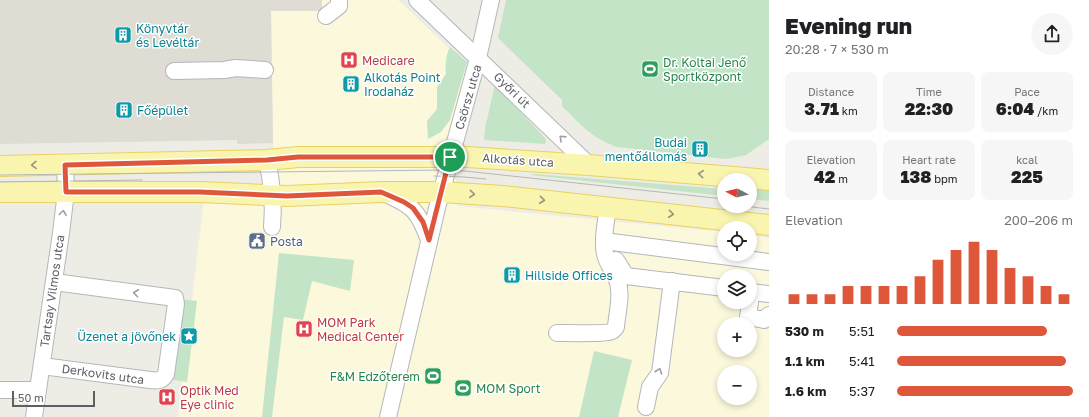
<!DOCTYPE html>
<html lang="en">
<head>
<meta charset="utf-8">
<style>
	:root { --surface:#fff; --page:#f6f6f6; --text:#202124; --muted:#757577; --accent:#df573a }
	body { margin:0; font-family:"Golos Text",sans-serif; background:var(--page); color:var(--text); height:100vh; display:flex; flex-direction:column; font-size:15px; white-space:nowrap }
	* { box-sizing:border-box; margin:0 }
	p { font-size:13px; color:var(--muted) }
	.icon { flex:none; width:22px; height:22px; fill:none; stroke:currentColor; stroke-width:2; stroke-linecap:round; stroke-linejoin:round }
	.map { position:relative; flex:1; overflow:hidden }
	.panel { display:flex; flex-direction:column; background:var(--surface); width:320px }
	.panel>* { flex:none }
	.needle { width:26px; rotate:277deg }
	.controls { position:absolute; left:717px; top:173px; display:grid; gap:8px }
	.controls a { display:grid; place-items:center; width:40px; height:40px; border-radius:50%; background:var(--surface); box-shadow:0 2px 6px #0003; font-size:20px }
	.scale { position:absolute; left:12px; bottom:10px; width:83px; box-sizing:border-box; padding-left:4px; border:2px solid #5d5f64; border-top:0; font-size:11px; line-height:14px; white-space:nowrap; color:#5d5f64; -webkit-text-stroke:3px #fff; paint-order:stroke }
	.pin { position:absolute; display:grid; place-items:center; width:34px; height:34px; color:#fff; margin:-17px; border:2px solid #fff; border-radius:50%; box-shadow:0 1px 4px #0007 }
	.round { display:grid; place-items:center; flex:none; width:42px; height:42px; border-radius:21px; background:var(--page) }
	.summary { display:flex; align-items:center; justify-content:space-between; height:68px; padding:0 16px }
	h1 { font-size:22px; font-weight:800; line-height:30px }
	.metrics { display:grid; grid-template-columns:repeat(3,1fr); gap:6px; height:68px; padding:4px 16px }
	.metrics div { display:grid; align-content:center; border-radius:8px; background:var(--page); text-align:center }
	.metrics b { font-size:17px; font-weight:800 }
	.metrics small { font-size:11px; font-weight:400 }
	.metrics p { font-size:11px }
	.chart { height:112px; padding:8px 16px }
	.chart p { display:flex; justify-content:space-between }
	.chart svg { width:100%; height:72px; margin-top:4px; stroke:var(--accent); stroke-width:6 }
	ul { padding:0 16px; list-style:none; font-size:13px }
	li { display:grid; grid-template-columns:64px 48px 1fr; align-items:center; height:30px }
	li i { height:10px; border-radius:5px; background:var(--accent) }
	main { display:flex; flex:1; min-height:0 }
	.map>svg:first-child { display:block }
</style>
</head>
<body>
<main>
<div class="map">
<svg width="769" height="417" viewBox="0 0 769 417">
	<rect width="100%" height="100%" fill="#eeede5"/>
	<path fill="#fcf8dc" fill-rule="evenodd" d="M 322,0 L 398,0 L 472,70 L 452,137 L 458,206 L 724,232 L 724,254 L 750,254 L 750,235 L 769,238 L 769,417 L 178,417 L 204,199 L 276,201 L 273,143 L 271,10 L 321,11 ZM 724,276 L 750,276 L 750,302 L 724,302 ZM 724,324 L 750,324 L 750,350 L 724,350 ZM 724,372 L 750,372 L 750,398 L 724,398 Z"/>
	<polygon fill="#dedcd3" points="0,0 322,0 322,11 271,11 273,143 237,144 237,140 0,144"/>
	<g fill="#c3e4c6">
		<path d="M 506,0 L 769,0 L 769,139 L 746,155 L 726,159 L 617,147 C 590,137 581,125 562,106 L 562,100 L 498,38 Z"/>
		<path d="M 450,47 L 467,62 L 450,120 L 441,132 L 428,139 L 427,121 L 437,109 L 437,87 L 446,74 C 445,65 446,55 450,47 Z"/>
		<polygon points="495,85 546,139 545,144 484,140 485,128"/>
		<polygon points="534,174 724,189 724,196 530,175"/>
		<polygon points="769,189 769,201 750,199 750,190"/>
		<polygon points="279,253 354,260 350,291 312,281 303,320 284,317 272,417 262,417"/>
		<polygon points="178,299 197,301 187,382 167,379"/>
		<polygon points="594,351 632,360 618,417 579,417"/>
	</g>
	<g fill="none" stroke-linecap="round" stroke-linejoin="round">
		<defs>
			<g id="minor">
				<polyline points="417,0 589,165"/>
				<polyline points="326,16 339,6 339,0"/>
				<polyline points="174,71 224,70 236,68 265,70"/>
				<path d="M 267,160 C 272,182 274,205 272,227"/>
				<path d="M 384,193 C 413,206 418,210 429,240"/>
				<polyline points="604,241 769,262"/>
				<polyline points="616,260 626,276 724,288"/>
				<polyline points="750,301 751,292 769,294"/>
				<polyline points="750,302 748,317 764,320 769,315"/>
				<path d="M 557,333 C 566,333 608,334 612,331 C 613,331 616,327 616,327 C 617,313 622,296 618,283 C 616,273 607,265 605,254 C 602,240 606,222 608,207"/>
				<path d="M 42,366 L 150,380 C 158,381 162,381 166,374 L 176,304 L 175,298 L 54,282"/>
				<polyline points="0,390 38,390"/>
				<polyline points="646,407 650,387 660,373 672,281"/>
				<polyline points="34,417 61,233 66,192 65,165"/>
				<polyline points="388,417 437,208 478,58 491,0"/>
			</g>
			<g id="major">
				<polyline points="0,166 267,160 298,157 467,157 589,165 769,180"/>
				<polyline points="0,192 200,192 287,196 381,192 441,192 503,196 769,225"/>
			</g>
		</defs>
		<use href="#minor" stroke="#b5b6bb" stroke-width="18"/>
		<use href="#major" stroke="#e9d163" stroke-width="22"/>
		<use href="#minor" stroke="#fff" stroke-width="16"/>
		<use href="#major" stroke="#faf5ae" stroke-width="20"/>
		<g stroke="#b5b6b6" stroke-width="1">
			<polyline points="0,175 446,170 465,171 724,199"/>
			<polyline points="434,176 464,177 486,179"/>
			<polyline points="0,182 142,180"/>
			<polyline points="743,206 769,209"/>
		</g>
	</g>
	<defs><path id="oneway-chevron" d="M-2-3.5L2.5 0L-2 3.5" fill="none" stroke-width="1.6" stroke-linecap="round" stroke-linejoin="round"/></defs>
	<g stroke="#9e9fa2">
		<use href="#oneway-chevron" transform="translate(562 138) rotate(-136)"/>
		<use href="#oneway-chevron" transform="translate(63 213) rotate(-83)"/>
		<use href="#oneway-chevron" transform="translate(136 293) rotate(-173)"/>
		<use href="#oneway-chevron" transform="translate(659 371) rotate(-71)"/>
	</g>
	<g stroke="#94947e">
		<use href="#oneway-chevron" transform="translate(34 165) rotate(179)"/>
		<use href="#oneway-chevron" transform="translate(701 174) rotate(-175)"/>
		<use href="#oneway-chevron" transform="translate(472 194) rotate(5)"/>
		<use href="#oneway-chevron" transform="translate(542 200) rotate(6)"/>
		<use href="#oneway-chevron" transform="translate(671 214) rotate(6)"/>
	</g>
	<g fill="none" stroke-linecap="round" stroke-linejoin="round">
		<defs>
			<polygon id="route" points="298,157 450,157 429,240 423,222 413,208 404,202 381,192 287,196 200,192 66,192 65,165 267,160"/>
		</defs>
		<use href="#route" stroke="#fff" stroke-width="8"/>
		<use href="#route" stroke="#df573a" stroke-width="5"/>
	</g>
	<defs>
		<symbol id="building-square" viewBox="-11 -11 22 22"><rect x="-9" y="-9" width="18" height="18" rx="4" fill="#0f9aa8" stroke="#fff"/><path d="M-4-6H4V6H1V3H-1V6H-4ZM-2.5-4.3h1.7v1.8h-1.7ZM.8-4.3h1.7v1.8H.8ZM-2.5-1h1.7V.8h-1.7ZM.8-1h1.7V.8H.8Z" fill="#fff"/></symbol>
		<symbol id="hospital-square" viewBox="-11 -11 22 22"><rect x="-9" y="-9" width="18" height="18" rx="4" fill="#e0444e" stroke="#fff"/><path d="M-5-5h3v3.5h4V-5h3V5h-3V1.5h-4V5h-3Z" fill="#fff"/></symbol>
		<symbol id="stadium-square" viewBox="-11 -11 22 22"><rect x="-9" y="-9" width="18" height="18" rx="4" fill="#2e9e5b" stroke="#fff"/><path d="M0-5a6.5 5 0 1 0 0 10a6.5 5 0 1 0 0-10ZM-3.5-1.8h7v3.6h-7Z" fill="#fff"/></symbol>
		<symbol id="civic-square" viewBox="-11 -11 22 22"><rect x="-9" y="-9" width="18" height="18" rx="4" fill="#5c6f8a" stroke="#fff"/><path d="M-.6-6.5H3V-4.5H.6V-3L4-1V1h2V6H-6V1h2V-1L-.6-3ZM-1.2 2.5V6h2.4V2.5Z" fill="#fff"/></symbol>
		<symbol id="sight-square" viewBox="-11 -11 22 22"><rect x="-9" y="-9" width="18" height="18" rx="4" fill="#0f9aa8" stroke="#fff"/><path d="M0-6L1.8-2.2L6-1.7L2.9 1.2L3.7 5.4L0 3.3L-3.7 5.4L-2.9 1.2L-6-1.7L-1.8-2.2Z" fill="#fff"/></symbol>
	</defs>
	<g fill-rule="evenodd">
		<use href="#building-square" x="113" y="25" width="20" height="20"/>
		<use href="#hospital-square" x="339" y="50" width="20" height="20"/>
		<use href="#stadium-square" x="640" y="59" width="20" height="20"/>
		<use href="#building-square" x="341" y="74" width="20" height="20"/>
		<use href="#building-square" x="114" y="100" width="20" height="20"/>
		<use href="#building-square" x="690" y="139" width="20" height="20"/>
		<use href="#civic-square" x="247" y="231" width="20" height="20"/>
		<use href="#building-square" x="502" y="265" width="20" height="20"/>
		<use href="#hospital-square" x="294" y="319" width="20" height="20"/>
		<use href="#sight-square" x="179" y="326" width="20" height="20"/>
		<use href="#stadium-square" x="423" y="366" width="20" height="20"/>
		<use href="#stadium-square" x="453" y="378" width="20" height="20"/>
		<use href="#hospital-square" x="157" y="387" width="20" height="20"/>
	</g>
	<g text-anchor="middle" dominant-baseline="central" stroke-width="3" stroke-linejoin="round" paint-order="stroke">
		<g font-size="12" fill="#0d838f" stroke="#fff" text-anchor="start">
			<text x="136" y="28">Könyvtár<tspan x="136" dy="14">és Levéltár</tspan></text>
			<text x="364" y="77">Alkotás Point<tspan x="364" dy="14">Irodaház</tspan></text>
			<text x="137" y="110">Főépület</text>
			<text x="687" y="142" text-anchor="end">Budai<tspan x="687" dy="14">mentőállomás</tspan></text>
			<text x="525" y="275">Hillside Offices</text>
			<text x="176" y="336" text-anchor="end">Üzenet a jövőnek</text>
		</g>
		<g font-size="12" fill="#be3a42" stroke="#fff" text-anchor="start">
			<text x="362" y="60">Medicare</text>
			<text x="317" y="322">MOM Park<tspan x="317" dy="14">Medical Center</tspan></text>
			<text x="180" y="390">Optik Med<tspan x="180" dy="14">Eye clinic</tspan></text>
		</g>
		<g font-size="12" fill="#27864d" stroke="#fff" text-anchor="start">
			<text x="663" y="62">Dr. Koltai Jenő<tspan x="663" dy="14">Sportközpont</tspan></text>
			<text x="420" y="376" text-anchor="end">F&amp;M Edzőterem</text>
			<text x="476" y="388">MOM Sport</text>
		</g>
		<g font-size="12" fill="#5d5f64" stroke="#fff">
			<text transform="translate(512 90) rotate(44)">Győri út</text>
			<text transform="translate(468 97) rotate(-74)">Csörsz utca</text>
			<text transform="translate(518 160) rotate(4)">Alkotás utca</text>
			<text transform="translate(52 291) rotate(-82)">Tartsay Vilmos utca</text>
			<text transform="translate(103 374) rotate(8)">Derkovits utca</text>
		</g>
		<g font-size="12" fill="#4e5e75" stroke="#fff" text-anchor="start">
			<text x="270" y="241">Posta</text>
		</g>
	</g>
</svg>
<div class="controls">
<a><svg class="needle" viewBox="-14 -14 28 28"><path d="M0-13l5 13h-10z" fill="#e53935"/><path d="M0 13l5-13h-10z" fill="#757577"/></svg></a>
<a><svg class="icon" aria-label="locate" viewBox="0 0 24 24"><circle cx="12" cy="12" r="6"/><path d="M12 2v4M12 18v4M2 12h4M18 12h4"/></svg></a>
<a><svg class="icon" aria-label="layers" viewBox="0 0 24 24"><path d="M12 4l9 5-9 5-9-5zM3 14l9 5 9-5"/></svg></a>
<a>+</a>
<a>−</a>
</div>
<div class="scale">50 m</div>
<div class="pin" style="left:450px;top:157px;background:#1e9e55"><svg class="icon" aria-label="arrive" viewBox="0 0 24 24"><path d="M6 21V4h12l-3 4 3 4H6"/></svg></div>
</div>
<section class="panel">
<div class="summary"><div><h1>Evening run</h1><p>20:28 · 7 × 530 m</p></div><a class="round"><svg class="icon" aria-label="share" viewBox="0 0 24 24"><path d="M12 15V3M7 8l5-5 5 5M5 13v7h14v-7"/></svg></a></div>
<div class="metrics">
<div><p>Distance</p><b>3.71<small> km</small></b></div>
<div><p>Time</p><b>22:30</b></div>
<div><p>Pace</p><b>6:04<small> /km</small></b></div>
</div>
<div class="metrics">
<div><p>Elevation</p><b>42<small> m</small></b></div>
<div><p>Heart rate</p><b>138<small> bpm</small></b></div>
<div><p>kcal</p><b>225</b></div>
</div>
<div class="chart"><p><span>Elevation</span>200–206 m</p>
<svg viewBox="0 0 160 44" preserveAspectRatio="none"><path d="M5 44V38M15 44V38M25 44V38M35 44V33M45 44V33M55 44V33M65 44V33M75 44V27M85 44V17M95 44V11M105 44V6M115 44V11M125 44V22M135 44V27M145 44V33M155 44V38"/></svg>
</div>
<ul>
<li><b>530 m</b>5:51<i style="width:85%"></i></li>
<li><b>1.1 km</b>5:41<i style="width:96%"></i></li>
<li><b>1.6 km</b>5:37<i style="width:100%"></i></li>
</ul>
</section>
</main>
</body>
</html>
